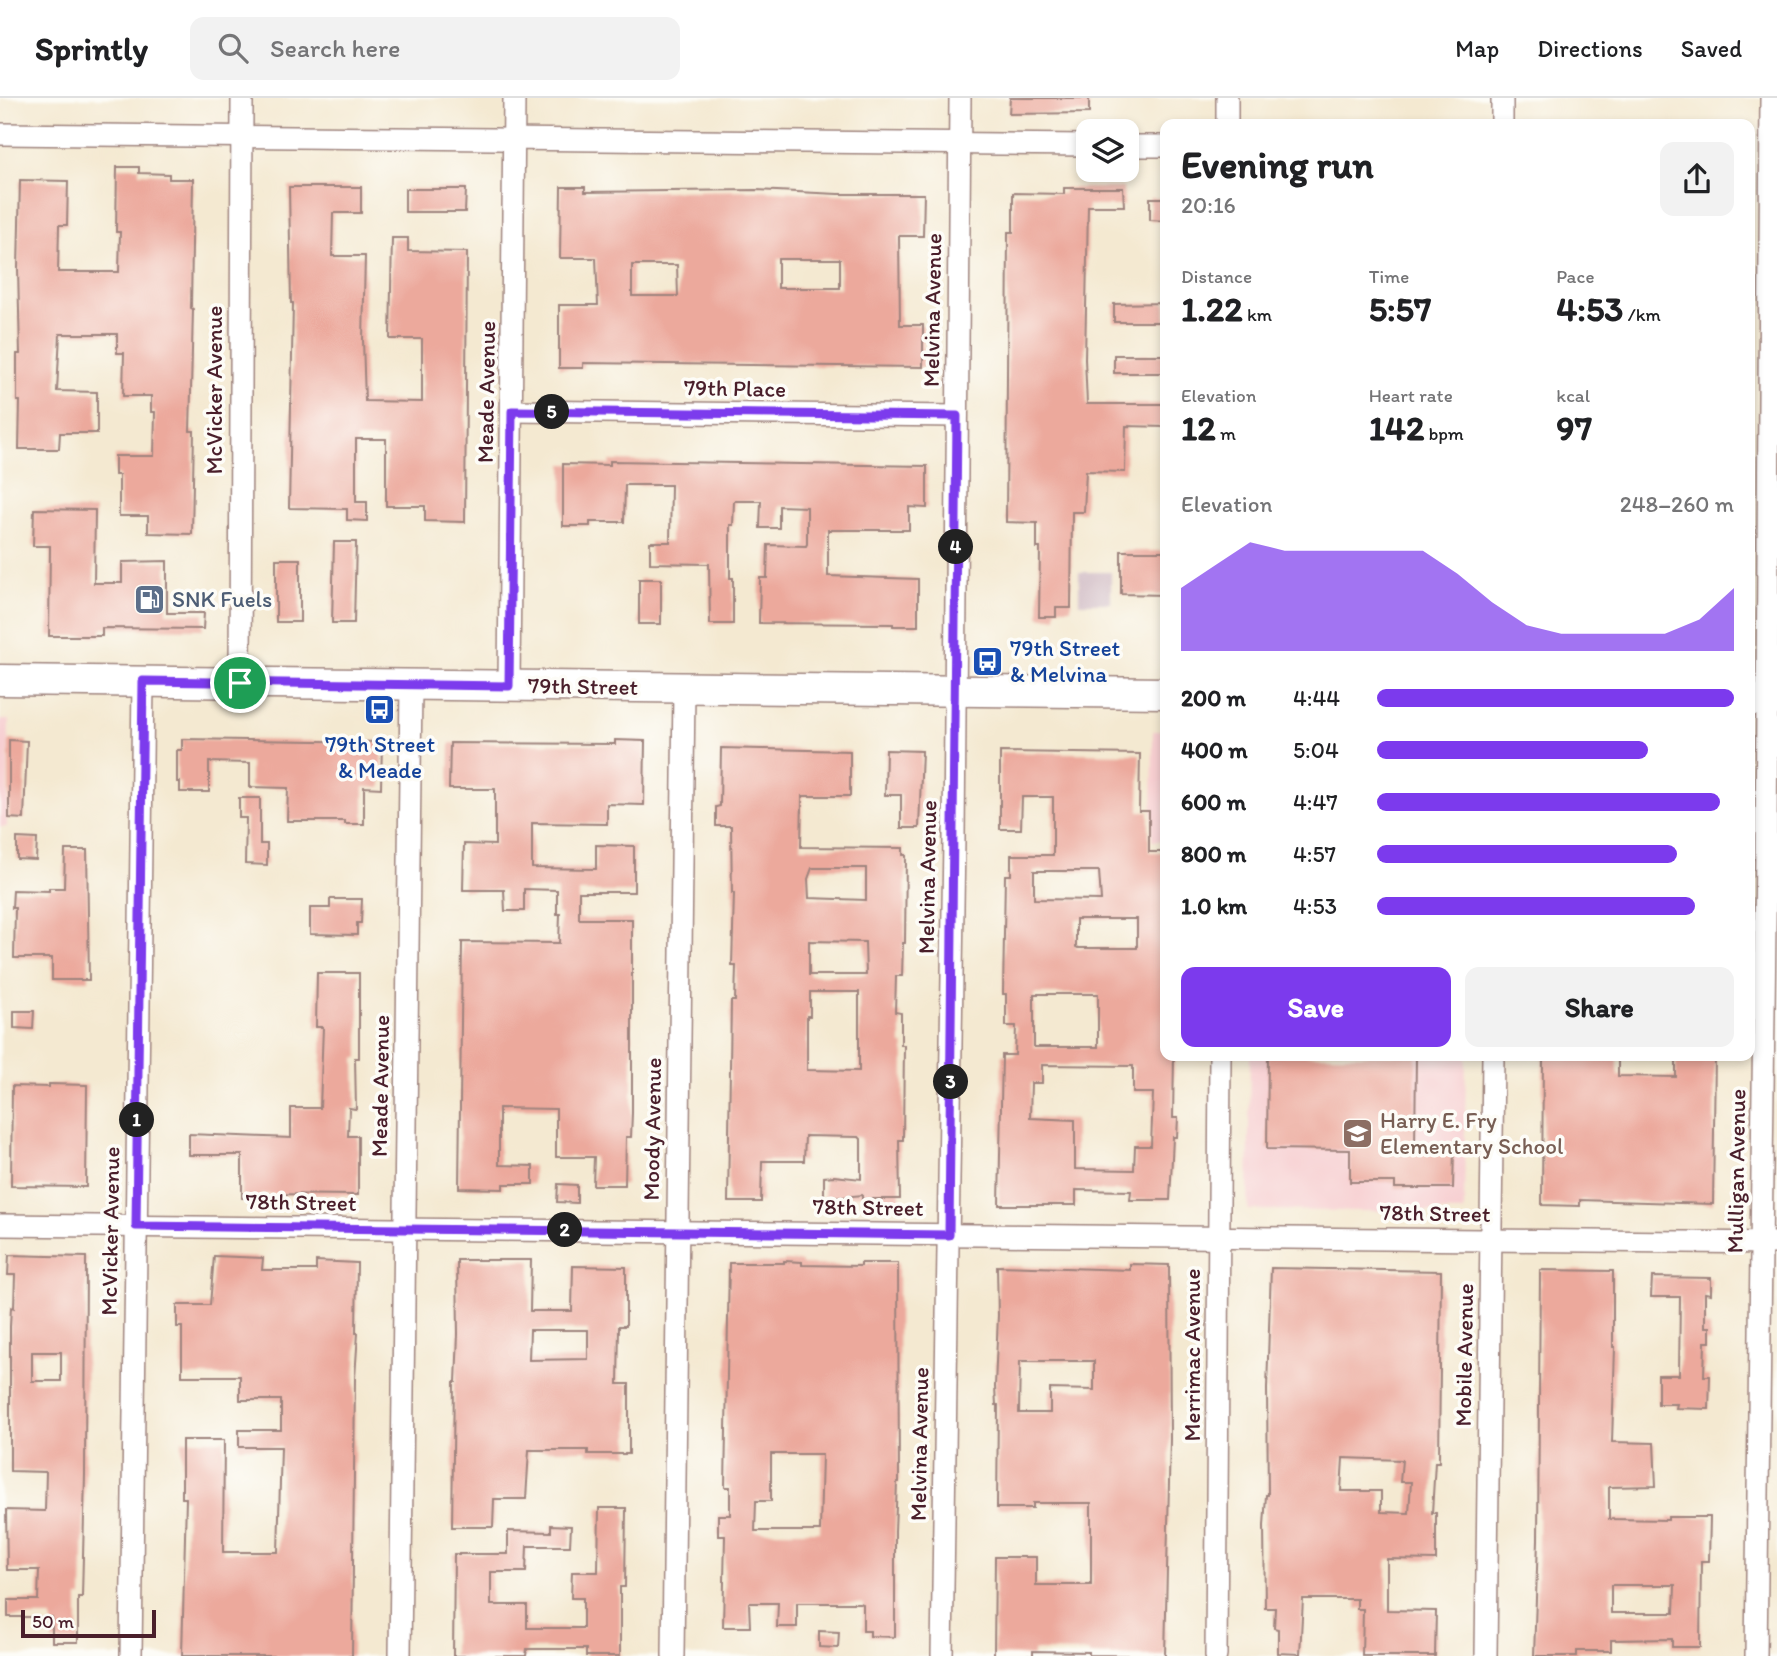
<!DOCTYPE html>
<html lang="en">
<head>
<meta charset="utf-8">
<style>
	:root { --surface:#fff; --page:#f2f2f2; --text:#202124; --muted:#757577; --line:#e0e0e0; --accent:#7c3aed }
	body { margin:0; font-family:Itim,sans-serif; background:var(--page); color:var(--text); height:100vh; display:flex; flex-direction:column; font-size:26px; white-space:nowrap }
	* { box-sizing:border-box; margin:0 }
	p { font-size:23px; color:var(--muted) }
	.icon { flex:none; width:38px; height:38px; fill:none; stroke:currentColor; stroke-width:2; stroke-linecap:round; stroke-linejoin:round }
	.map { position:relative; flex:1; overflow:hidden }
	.details { position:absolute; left:1160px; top:21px; width:595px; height:942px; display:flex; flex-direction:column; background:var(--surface); border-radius:14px; box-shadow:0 4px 10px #0003 }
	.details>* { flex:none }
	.buttons { position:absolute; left:1076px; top:21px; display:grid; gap:14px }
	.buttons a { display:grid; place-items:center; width:63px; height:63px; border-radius:14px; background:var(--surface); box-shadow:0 4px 10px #0003; font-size:35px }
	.scale { position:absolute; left:21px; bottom:18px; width:135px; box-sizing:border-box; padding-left:7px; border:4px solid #4a1f2b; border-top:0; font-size:19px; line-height:24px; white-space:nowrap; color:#4a1f2b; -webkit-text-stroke:5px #fdfcf7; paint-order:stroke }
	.pin { position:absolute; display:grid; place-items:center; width:60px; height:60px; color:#fff; margin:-30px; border:4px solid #fff; border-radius:50%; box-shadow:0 2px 7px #0007 }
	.km { position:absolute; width:35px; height:35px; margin:-18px; border-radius:50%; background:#222; color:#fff; font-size:19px; line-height:35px; text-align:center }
	.round { display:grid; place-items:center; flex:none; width:74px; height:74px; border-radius:14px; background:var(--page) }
	.overview { display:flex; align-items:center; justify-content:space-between; height:119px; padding:0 21px }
	h1 { font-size:38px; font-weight:700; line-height:52px }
	.figures { display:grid; grid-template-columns:repeat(3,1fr); gap:10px; height:119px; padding:7px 21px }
	.figures div { display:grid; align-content:center }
	.figures b { font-size:35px; font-weight:700 }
	.figures small { font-size:19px; font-weight:400 }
	.figures p { font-size:19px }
	.chart { height:196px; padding:14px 21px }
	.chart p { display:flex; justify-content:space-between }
	.chart svg { width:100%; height:126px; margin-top:7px; fill:var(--accent); opacity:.7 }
	.action { display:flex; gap:14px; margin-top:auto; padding:14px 21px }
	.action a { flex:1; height:80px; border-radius:14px; background:var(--accent); color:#fff; font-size:28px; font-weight:700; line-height:80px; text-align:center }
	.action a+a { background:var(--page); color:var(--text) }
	ul { padding:0 21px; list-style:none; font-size:23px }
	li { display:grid; grid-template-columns:112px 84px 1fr; align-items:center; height:52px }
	li i { height:18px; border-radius:9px; background:var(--accent) }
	header { display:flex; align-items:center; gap:42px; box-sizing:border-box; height:98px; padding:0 35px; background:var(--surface); border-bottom:2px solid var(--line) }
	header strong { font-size:33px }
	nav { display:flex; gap:38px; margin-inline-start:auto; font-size:24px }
	.search { width:490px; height:63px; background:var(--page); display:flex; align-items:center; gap:18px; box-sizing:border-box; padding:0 24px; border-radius:14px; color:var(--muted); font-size:26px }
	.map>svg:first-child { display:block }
</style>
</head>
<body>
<header>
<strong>Sprintly</strong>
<div class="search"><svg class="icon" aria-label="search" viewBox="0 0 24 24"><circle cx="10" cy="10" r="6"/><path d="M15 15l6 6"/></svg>Search here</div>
<nav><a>Map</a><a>Directions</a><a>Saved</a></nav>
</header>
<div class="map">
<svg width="1777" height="1558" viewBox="0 0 1777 1558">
	<rect width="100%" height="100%" fill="#fdfcf7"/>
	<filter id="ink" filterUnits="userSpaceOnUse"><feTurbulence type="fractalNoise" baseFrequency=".0143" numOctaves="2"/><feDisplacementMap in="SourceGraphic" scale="14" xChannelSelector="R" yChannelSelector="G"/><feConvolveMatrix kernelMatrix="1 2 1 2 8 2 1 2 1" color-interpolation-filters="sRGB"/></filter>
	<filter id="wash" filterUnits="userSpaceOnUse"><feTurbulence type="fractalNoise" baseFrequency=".00686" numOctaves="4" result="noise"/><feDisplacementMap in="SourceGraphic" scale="28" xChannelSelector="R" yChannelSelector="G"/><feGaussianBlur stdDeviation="1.57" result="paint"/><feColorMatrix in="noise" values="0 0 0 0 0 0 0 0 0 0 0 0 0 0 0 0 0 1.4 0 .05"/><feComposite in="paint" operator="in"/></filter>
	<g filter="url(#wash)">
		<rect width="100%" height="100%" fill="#f4e9d1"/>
		<g fill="#f7cfd1">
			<polygon points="0,622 9,622 7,729 0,729"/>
			<polygon points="1153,633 1165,633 1165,743 1152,743"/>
			<polygon points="1250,957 1466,957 1464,1114 1248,1112"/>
		</g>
		<rect fill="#d2bdc6" x="1079" y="474" width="32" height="31"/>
		<g id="blocks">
			<g fill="#eca99c" fill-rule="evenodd">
				<polygon points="1010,0 1089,0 1089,15 1009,16"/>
				<polygon points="117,69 139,69 139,75 169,76 169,81 193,81 191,210 193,211 190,333 194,333 192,436 148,435 148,418 119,418 119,377 115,377 115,358 154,358 155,314 151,314 151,298 123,298 124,255 117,255 117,236 60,236 57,293 97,294 97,335 60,335 59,351 19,351 20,303 17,303 17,256 20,256 18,170 20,82 68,83 67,127 59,127 58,174 119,174 120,134 116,134"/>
				<polygon points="289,89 361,89 361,115 333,115 332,158 365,158 363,242 365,303 422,304 422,241 390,241 392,140 408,140 408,153 467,154 465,424 425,423 425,408 386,408 386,341 356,341 356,404 367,404 367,423 347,422 347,411 289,410 293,205 291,205"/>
				<path d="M 561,89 L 585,89 L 585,94 L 756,92 L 838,96 L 924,96 L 923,138 L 899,138 L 900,227 L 923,227 L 923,269 L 583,265 L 583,270 L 559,270 L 559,207 L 598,207 L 596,160 L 560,160 ZM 778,161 L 840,161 L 840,190 L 778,190 ZM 632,167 L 677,167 L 678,198 L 632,198 Z"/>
				<polygon points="1064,90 1123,90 1124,108 1088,108 1085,261 1087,306 1166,306 1166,329 1126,328 1125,374 1086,373 1084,414 1072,414 1071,510 1056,510 1056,519 1039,519 1040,450 1037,450 1037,425 1006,424 1008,134 1013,134 1013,95 1064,96"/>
				<polygon points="405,91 466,91 465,114 405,114"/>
				<polygon points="1150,100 1166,100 1166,123 1150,122"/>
				<polygon points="1166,205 1166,224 1114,224 1114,206"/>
				<rect x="1114" y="257" width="52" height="18"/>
				<polygon points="610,363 927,368 927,410 909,409 909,432 828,432 828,478 918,481 918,528 893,528 893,526 759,525 760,480 767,480 768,447 806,448 807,446 807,409 779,408 779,430 760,430 761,403 734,403 733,427 730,427 730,480 733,480 733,526 710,526 709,466 650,465 650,444 670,444 671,387 625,387 624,424 590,424 590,428 563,428 563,366 610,367"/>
				<polygon points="34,411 95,412 94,485 122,485 122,464 167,463 167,515 204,515 203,531 102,530 102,538 49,538 50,448 33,448"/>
				<polygon points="334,444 356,444 354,525 332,525"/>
				<polygon points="1121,453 1166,453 1166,497 1121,496"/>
				<rect x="276" y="461" width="24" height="63"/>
				<rect x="639" y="481" width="22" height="45"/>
				<polygon points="182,641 382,644 381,690 364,689 364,726 345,726 345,723 287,723 288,690 250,689 250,665 209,664 209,694 180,694 180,684 177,684 177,652 182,652"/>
				<polygon points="9,642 27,643 24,721 9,720"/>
				<polygon points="615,642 645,643 644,707 607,706 607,726 532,725 532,770 596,771 596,747 634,748 634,794 579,794 579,821 632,821 632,1015 631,1039 626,1039 625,1087 593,1087 594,1059 556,1059 556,1011 499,1010 499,1067 533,1068 533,1086 503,1086 503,1091 459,1090 462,844 559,845 560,816 557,816 557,792 524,791 524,813 505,813 504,792 463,792 464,746 495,747 495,691 449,691 450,645 615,646"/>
				<path d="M 721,650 L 850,653 L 850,698 L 802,698 L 801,749 L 903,750 L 903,757 L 906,757 L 905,845 L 903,845 L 902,878 L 896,878 L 895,914 L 901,915 L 901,947 L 904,947 L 903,1042 L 899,1042 L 900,1101 L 862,1101 L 862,1097 L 833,1100 L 824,1099 L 824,1079 L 834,1078 L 861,1081 L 861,1041 L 859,1039 L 805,1038 L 804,1063 L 762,1063 L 761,1104 L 728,1104 L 731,903 L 735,903 L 736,868 L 732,868 L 734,795 L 732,795 L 731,728 L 716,728 L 716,709 L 720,708 ZM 812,770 L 866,770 L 866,802 L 809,800 L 808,781 ZM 809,843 L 865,844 L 866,877 L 809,877 ZM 810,894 L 859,894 L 859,973 L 807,972 L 807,918 L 810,918 Z"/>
				<polygon points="886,652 922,653 919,730 901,730 901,697 885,697"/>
				<path d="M 1000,654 L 1140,656 L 1139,713 L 1149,713 L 1149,754 L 1166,754 L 1166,957 L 1174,957 L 1173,1020 L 1178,1020 L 1177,1039 L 1173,1039 L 1170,1102 L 1130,1102 L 1131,1093 L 1076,1092 L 1076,1107 L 999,1107 L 1002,957 L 1015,957 L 1016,928 L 1006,928 L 1006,896 L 1003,896 L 1005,777 L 1011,777 L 1011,757 L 1053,757 L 1053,699 L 1022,699 L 1021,731 L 1000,731 ZM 1034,773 L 1099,773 L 1101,802 L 1034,801 ZM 1076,821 L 1137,821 L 1137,850 L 1078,850 L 1076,849 ZM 1034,896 L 1098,896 L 1098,949 L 1034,949 ZM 1042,967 L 1133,968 L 1133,995 L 1153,995 L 1151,1048 L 1135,1048 L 1134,1072 L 1075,1071 L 1075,1022 L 1030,1020 L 1031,985 L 1042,985 Z"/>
				<polygon points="239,700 260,700 260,746 267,746 267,767 245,766 246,720 239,720"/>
				<polygon points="17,740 37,741 36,762 17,761"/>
				<polygon points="65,752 87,752 89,882 52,882 52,860 14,860 15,810 12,810 13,792 49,793 49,790 64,790"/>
				<polygon points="330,801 362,801 361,825 357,825 357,837 310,836 310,810 330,810"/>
				<polygon points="317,875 359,875 359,960 355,960 356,1011 349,1010 348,1038 358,1038 358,1097 261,1096 261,1100 242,1100 242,1057 189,1057 189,1036 291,1040 291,1010 320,1010 323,929 316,929"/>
				<polygon points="14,913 34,913 33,931 14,930"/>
				<polygon points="1268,957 1416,957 1415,1051 1454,1051 1453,1090 1395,1090 1395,1084 1350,1084 1350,1052 1267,1051"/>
				<polygon points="1543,957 1618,957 1618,978 1676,979 1676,957 1715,957 1713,1106 1580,1102 1580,1108 1542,1107"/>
				<polygon points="49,986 87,987 86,1089 11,1088 12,988 49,989"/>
				<polygon points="558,1086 577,1087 577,1105 557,1104"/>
				<path d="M 9,1157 L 86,1159 L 85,1376 L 82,1499 L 78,1499 L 78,1544 L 52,1544 L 52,1519 L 8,1519 L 8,1502 L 38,1502 L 39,1472 L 7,1472 L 6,1412 L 45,1413 L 46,1374 L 10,1373 L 10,1229 L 11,1209 L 14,1210 L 15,1177 L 8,1177 ZM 32,1254 L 61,1254 L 61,1283 L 32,1283 Z"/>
				<polygon points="214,1158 263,1160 262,1172 316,1172 316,1163 357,1165 356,1235 358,1235 355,1280 352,1558 182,1558 186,1400 182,1400 182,1342 224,1342 223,1454 278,1454 281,1349 239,1349 239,1332 281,1332 281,1302 240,1302 240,1278 182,1278 182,1229 177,1229 177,1207 210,1207"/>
				<path d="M 457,1162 L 531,1162 L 530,1213 L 572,1213 L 573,1168 L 626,1169 L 626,1228 L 619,1228 L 618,1286 L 629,1286 L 629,1356 L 588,1356 L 588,1352 L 529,1352 L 526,1401 L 494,1401 L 493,1429 L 452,1429 L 454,1284 L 456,1284 L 458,1236 ZM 530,1232 L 588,1232 L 588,1261 L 529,1262 Z"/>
				<path d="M 784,1163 L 802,1164 L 802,1167 L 861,1168 L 861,1165 L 898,1165 L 899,1384 L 897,1384 L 895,1433 L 895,1539 L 870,1538 L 870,1533 L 863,1533 L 863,1506 L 859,1505 L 797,1505 L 797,1529 L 777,1529 L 778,1505 L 749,1505 L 750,1529 L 723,1529 L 725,1438 L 718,1438 L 718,1417 L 730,1417 L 730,1389 L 725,1389 L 729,1165 L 784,1165 ZM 771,1356 L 822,1356 L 820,1433 L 755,1433 L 756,1403 L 771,1403 Z"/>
				<path d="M 1130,1166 L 1169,1167 L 1170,1341 L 1165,1558 L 1089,1557 L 1089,1554 L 1033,1553 L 1033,1558 L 994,1557 L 995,1459 L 1036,1459 L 1036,1487 L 1091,1487 L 1091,1405 L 1033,1405 L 1033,1410 L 997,1410 L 998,1307 L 996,1307 L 995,1289 L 998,1217 L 997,1168 L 1130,1172 ZM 1020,1263 L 1094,1263 L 1094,1292 L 1050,1291 L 1050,1315 L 1019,1315 Z"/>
				<path d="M 1271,1170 L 1441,1173 L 1439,1364 L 1435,1364 L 1432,1415 L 1436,1415 L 1436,1462 L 1387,1461 L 1387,1512 L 1436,1513 L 1435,1558 L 1362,1558 L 1363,1511 L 1357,1511 L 1357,1501 L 1303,1501 L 1300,1556 L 1278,1555 L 1278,1531 L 1274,1530 L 1275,1510 L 1265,1510 L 1264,1428 L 1266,1397 L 1268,1397 L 1267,1291 ZM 1343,1360 L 1402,1362 L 1400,1384 L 1411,1384 L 1409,1415 L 1381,1414 L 1381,1393 L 1341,1393 Z"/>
				<path d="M 1540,1172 L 1613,1173 L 1613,1249 L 1615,1249 L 1612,1344 L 1654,1345 L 1656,1388 L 1609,1389 L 1609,1421 L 1668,1422 L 1668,1419 L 1710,1419 L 1709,1463 L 1701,1463 L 1700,1549 L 1672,1549 L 1672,1541 L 1611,1542 L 1611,1553 L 1577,1553 L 1577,1558 L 1534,1558 L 1538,1442 ZM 1611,1487 L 1675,1487 L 1674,1515 L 1611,1515 Z"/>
				<polygon points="1652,1179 1711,1180 1711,1196 1705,1195 1705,1229 1710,1229 1710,1244 1705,1244 1704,1278 1710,1278 1709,1311 1676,1310 1677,1306 1658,1306 1658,1277 1679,1277 1680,1199 1651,1199"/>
				<polygon points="599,1410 626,1410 625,1489 620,1489 620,1558 586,1558 586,1551 527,1551 526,1558 453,1558 454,1456 508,1456 508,1433 551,1434 551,1427 571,1428 570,1448 527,1448 526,1474 491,1474 491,1507 527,1507 527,1530 583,1530 583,1500 571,1500 572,1474 598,1474"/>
				<polygon points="819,1533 839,1534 838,1550 819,1549"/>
			</g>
		</g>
	</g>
	<g filter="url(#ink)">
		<use href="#blocks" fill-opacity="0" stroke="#9f847e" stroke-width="2"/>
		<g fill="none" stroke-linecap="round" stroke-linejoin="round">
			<defs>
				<g id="minor">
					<polyline points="1227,26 1227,0"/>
					<polyline points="1502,26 1502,0"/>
					<polyline points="0,36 1088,47"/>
					<polyline points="1127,48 1166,48"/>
					<polyline points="512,313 957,318"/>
					<polyline points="240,585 242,0"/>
					<polyline points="509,588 514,0"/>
					<polyline points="0,1127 1777,1145"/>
					<polyline points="131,1558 143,583"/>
					<polyline points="400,1558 411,587"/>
					<polyline points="673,1558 684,590"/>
					<polyline points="942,1558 954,741 960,0"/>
					<polyline points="1216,1558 1220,957"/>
					<polyline points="1486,1558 1493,957"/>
					<polyline points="1756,1558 1766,750 1771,0"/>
				</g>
				<g id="secondary">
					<polyline points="0,582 1166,595"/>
					<polyline points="1750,602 1777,602"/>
				</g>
			</defs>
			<use href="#minor" stroke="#9f847e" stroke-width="24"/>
			<use href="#secondary" stroke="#9f847e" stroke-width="33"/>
			<use href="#minor" stroke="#fff" stroke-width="21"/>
			<use href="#secondary" stroke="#fff" stroke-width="30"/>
		</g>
	</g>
	<g fill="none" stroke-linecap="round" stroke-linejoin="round" filter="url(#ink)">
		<defs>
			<polygon id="route" points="512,313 957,318 949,1137 136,1128 143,583 509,588"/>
		</defs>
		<use href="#route" stroke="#fff" stroke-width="14"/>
		<use href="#route" stroke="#7c3aed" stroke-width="9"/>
	</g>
	<defs>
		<symbol id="fuel-square" viewBox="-11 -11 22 22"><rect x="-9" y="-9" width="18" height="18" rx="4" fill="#5c6f8a" stroke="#fdfcf7"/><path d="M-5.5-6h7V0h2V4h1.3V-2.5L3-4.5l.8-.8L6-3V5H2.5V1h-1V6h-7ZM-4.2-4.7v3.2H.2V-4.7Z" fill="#fff"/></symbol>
		<symbol id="bus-square" viewBox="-11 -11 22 22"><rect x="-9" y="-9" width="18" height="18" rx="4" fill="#1a4fb4" stroke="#fdfcf7"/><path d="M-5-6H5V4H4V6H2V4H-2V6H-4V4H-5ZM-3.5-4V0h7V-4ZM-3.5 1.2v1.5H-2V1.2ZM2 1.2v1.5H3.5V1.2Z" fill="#fff"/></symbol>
		<symbol id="school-square" viewBox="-11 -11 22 22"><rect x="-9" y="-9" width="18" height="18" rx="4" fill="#8d6e63" stroke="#fdfcf7"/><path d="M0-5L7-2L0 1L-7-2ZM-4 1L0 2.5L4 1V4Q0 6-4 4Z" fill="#fff"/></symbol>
	</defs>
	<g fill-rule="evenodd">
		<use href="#fuel-square" x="132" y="484" width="35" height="35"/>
		<use href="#bus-square" x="970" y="546" width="35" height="35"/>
		<use href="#bus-square" x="362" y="594" width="35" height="35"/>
		<use href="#school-square" x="1340" y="1018" width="35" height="35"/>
	</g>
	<g text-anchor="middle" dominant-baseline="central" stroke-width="7" stroke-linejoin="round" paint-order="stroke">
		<g font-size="23" fill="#4a1f2b" stroke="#fdfcf7">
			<text transform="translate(932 212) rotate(-89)">Melvina Avenue</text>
			<text transform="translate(735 290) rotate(1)">79th Place</text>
			<text transform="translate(214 292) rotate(-90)">McVicker Avenue</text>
			<text transform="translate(486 294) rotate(-89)">Meade Avenue</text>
			<text transform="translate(583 588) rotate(1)">79th Street</text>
			<text transform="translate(927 779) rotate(-89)">Melvina Avenue</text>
			<text transform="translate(380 988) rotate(-89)">Meade Avenue</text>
			<text transform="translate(652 1031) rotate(-89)">Moody Avenue</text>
			<text transform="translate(1736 1073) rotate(-89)">Mulligan Avenue</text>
			<text transform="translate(301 1104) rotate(1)">78th Street</text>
			<text transform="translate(868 1109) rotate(1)">78th Street</text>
			<text transform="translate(1435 1115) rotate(1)">78th Street</text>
			<text transform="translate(110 1133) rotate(-89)">McVicker Avenue</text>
			<text transform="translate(1192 1257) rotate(-90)">Merrimac Avenue</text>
			<text transform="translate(1464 1257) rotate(-89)">Mobile Avenue</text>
			<text transform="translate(919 1346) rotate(-89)">Melvina Avenue</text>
		</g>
		<g font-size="23" fill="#4e5e75" stroke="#fdfcf7" text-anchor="start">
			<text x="172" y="501">SNK Fuels</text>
		</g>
		<g font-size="23" fill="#164399" stroke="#fdfcf7" text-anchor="start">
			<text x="1010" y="550">79th Street<tspan x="1010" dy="26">&amp; Melvina</tspan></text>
			<text x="380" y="646" text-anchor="middle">79th Street<tspan x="380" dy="26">&amp; Meade</tspan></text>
		</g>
		<g font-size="23" fill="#785e54" stroke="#fdfcf7" text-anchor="start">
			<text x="1380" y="1022">Harry E. Fry<tspan x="1380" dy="26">Elementary School</tspan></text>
		</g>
	</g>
</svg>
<div class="buttons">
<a><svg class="icon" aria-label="layers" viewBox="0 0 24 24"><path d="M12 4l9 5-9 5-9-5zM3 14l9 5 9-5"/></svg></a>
</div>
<div class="scale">50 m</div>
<div class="pin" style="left:240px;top:585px;background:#1e9e55"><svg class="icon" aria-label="arrive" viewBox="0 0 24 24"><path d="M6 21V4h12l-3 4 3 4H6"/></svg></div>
<b class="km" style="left:137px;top:1022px">1</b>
<b class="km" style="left:565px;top:1132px">2</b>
<b class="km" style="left:951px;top:984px">3</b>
<b class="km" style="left:956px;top:449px">4</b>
<b class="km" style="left:552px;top:314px">5</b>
<section class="details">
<div class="overview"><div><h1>Evening run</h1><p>20:16</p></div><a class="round"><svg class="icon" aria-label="share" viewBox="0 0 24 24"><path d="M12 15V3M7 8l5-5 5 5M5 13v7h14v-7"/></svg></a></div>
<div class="figures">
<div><p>Distance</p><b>1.22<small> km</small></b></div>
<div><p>Time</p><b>5:57</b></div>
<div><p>Pace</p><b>4:53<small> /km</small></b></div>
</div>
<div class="figures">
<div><p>Elevation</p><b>12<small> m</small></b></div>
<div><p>Heart rate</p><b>142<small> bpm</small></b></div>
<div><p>kcal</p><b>97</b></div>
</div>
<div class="chart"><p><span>Elevation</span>248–260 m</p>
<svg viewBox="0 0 160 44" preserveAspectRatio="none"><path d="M0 44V22L10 14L20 6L30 9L40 9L50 9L60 9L70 9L80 17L90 27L100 35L110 38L120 38L130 38L140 38L150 33L160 22V44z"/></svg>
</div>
<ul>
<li><b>200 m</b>4:44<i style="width:100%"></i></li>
<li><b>400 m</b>5:04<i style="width:76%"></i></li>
<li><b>600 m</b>4:47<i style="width:96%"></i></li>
<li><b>800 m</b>4:57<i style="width:84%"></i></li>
<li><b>1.0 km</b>4:53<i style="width:89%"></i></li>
</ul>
<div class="action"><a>Save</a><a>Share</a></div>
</section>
</div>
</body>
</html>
